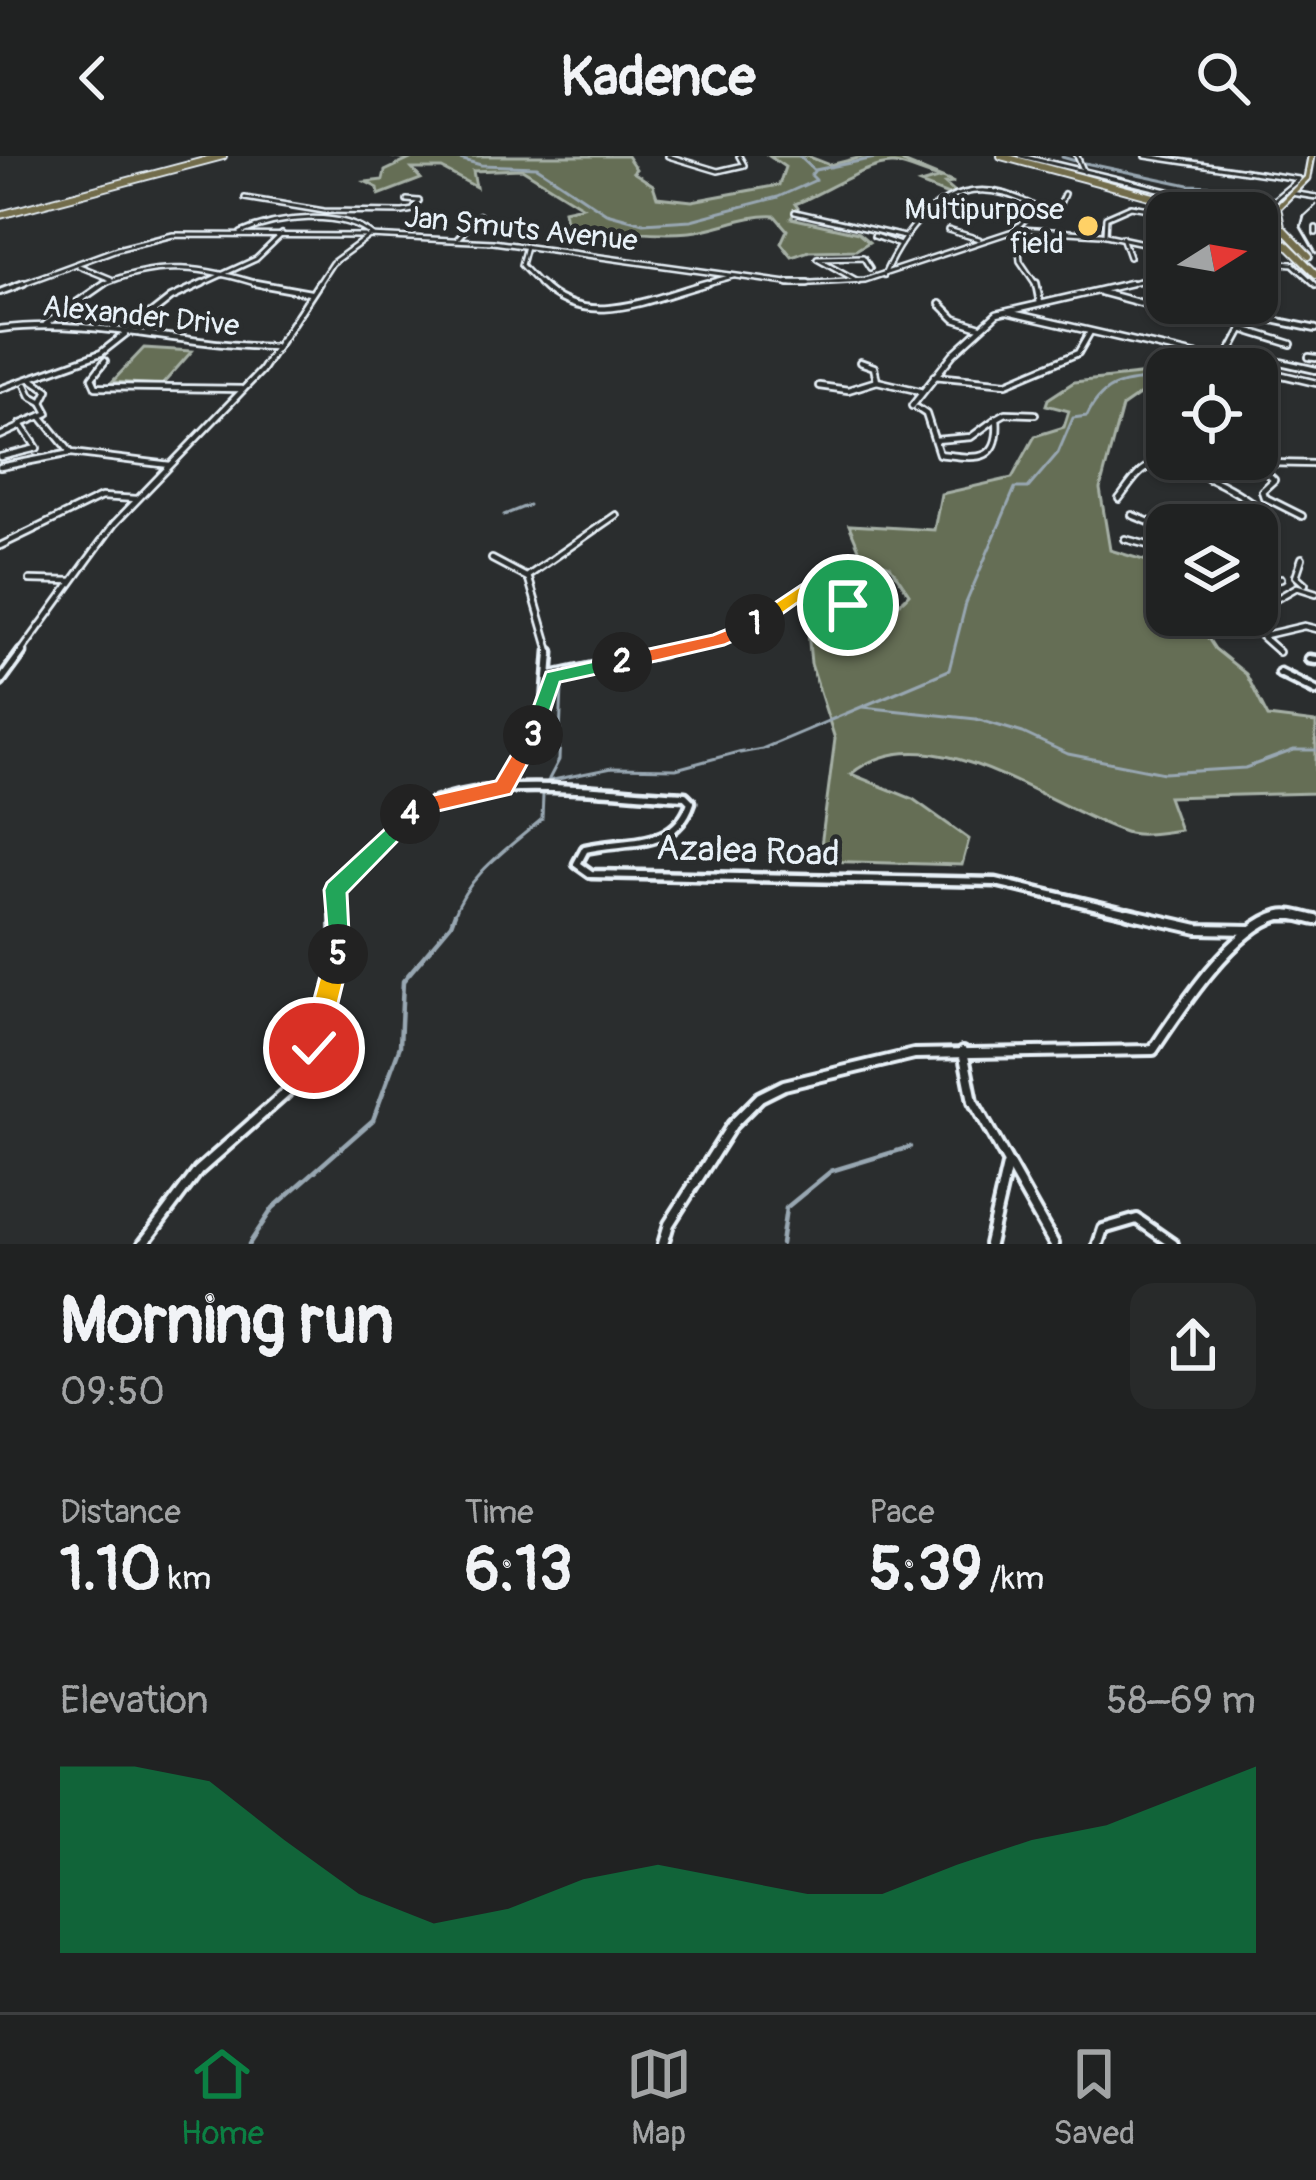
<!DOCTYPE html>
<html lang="en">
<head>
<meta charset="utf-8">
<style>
	:root { --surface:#202222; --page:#282a2a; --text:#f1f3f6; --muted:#a2a4a5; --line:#3d3f40; --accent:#0b8043 }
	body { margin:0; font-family:Pangolin,sans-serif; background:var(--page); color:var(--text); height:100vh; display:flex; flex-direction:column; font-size:45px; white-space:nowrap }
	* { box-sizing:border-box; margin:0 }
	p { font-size:39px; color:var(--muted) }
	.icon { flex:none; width:66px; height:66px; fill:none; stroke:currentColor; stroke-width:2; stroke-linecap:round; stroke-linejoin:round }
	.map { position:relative; height:1088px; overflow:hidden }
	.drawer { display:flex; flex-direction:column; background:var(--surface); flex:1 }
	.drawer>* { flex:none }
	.needle { width:78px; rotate:79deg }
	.controls { position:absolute; left:1146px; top:36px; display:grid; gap:24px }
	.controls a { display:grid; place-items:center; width:132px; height:132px; border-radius:24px; background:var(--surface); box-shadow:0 3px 9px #0004,0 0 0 3px var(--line); font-size:60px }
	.pin { position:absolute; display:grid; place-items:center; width:102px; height:102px; color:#fff; margin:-51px; border:6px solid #fff; border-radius:50%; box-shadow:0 3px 12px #0007 }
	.km { position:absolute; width:60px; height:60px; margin:-30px; border-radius:50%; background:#222; color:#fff; font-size:33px; line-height:60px; text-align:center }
	.round { display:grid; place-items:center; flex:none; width:126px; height:126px; border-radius:24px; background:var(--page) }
	.head { display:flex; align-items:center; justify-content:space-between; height:204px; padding:0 60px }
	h1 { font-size:66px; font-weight:700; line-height:90px }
	.stats { display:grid; grid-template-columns:repeat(3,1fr); gap:18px; height:204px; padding:12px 60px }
	.stats div { display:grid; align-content:center }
	.stats b { font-size:60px; font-weight:700 }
	.stats small { font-size:33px; font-weight:400 }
	.stats p { font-size:33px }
	.chart { height:336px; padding:24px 60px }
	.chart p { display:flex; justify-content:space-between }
	.chart svg { width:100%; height:216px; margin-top:12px; fill:var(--accent); opacity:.7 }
	header { display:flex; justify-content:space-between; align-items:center; height:156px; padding:0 60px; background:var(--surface); font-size:54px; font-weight:700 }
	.tab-bar { display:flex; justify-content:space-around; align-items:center; height:168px; border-top:3px solid var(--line); background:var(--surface); font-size:33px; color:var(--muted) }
	.tab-bar a { display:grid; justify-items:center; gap:6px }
	.tab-bar .active { color:var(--accent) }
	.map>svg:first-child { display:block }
</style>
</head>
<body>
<header><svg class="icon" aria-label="back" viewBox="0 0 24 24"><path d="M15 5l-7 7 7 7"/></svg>Kadence<svg class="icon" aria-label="search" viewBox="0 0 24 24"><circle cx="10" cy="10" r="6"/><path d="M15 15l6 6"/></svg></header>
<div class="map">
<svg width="1316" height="1088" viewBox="0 0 1316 1088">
	<rect width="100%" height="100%" fill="#2a2d2e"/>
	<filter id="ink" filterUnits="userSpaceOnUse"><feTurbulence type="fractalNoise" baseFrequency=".00833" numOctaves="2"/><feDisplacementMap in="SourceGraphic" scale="24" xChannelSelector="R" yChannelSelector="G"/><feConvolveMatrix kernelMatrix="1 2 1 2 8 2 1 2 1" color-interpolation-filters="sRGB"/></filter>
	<g filter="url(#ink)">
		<g fill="#656e55" stroke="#a6b0a6" stroke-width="3">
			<path d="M 388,0 L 627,0 L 636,13 L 633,16 L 653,29 L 657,41 L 692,45 L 779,29 L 785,11 L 769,0 L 807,0 L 830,9 L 866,0 L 898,0 L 903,6 L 954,27 L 945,28 L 954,36 L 948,39 L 920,28 L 941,22 C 925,19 910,10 894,8 C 869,6 822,38 795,48 L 798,52 L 791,62 L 858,77 L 869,86 L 856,94 L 809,95 L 792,101 L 781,87 L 787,74 L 775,60 C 747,58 719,73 690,76 C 648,80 607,72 566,66 L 564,54 L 582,50 L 522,13 L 473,15 L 476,31 L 442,13 L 412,13 L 421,23 L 379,39 L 378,32 L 366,26 L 383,24 L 385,15 L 408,4 Z"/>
			<polygon points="144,192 192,195 162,229 112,226"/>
			<path d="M 1167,216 L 1167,225 L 1158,226 L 1122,251 L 1100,333 L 1110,394 L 1167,411 L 1167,459 L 1193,459 L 1215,493 L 1246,518 L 1268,561 L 1316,567 L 1316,637 L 1168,641 L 1180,674 C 1163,676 1140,681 1125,676 C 1046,650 929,554 851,618 L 913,643 L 969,683 L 962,709 L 819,705 L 835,583 L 811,508 L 807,463 L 826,451 C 858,465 885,465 909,438 L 890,410 L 862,400 L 849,369 L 934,374 L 941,338 L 1012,322 L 1035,280 L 1064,271 L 1069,255 L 1046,249 L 1048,243 L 1074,226 Z"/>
		</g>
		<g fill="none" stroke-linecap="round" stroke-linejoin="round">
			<g stroke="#98a7b2" stroke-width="3">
				<polyline points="449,0 481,9 537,11 606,57 643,67 691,64 778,41 816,24 811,19 815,14 885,0"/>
				<polyline points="799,0 814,14"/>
				<polyline points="915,0 937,0"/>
				<polyline points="1062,1 1079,6"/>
				<polyline points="1085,7 1189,29 1239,31"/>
				<polyline points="504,359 529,349"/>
				<polyline points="863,551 976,563 1023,577 1068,598 1164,617 1245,612 1294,594 1316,594"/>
				<path d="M 740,597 L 762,593 L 949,514 L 966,447 L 1015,332 L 1028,332 L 1058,297 L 1073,262 L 1087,260 C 1101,230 1120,225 1152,224"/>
				<polyline points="549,623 559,604 562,531"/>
				<polyline points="548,625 612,612 676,613 742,595"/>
				<path d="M 454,760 C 467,719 511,690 542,663 L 543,639"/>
			</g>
			<g stroke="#98a7b2" stroke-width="4.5">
				<polyline points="249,1088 273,1052 373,964 400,890 403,825 451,768 455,757"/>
				<polyline points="781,1088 786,1052 831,1015 910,991"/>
			</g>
			<defs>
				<g id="minor-far3">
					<polyline points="668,0 718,15 744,9 739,0"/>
					<polyline points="1021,0 1268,59"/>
					<polyline points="1077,0 1084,16"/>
					<polyline points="1146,0 1299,23 1259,56"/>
					<polyline points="1291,37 1316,41"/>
					<polyline points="245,42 324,55 403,56 413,54 419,45 407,44"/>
					<polyline points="1037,52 1058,52 1064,38"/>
					<polyline points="935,53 966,59"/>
					<polyline points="795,56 904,81"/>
					<polyline points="1316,72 1316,77"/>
					<polyline points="948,74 979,83"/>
					<path d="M 241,77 C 277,61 340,53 373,80"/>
					<polyline points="1105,78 1106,61 1131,50 1173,57"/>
					<polyline points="874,80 900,89"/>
					<polyline points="1122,81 1129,101"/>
					<polyline points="457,83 479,59"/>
					<polyline points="526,90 521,109 541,130"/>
					<polyline points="1257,105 1293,108 1316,129"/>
					<polyline points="79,110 111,123"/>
					<path d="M 884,119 C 914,52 966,9 1037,52 L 1017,71 L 1020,105 L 1037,130"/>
					<polyline points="858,125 817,102 863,101 870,112"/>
					<polyline points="16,130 117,93 173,79 365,80"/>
					<path d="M 99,130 C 156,103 207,111 264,130"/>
					<polyline points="197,130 256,103 282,78"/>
					<polyline points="317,130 332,107 369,80 493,86 794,128 865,124 1019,73 1101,78 1167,92"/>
					<polyline points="696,130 733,120"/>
					<polyline points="1118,130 1167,119"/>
				</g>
				<g id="minor-far2">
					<polyline points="255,127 310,137"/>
					<path d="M 539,127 C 586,176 651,142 707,127"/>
					<polyline points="788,127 808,127"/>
					<polyline points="1036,127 1040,147"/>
					<polyline points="0,136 24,127"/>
					<polyline points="1100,136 1186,159"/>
					<polyline points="940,148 955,163 980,171"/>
					<polyline points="1007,156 1256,213"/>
					<polyline points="1246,159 1273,164"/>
					<polyline points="1273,164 1316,173"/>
					<polyline points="46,168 105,127"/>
					<path d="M 0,173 C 93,161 183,190 276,191"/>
					<polyline points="1242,173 1291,188"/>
					<polyline points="1231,194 1245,168 1246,147"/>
					<polyline points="1231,195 1316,214"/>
					<polyline points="1309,201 1316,202"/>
					<polyline points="105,205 92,222 96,231 241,233"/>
					<polyline points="860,206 874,211 877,225 920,235"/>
					<polyline points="1257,213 1316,227"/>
					<polyline points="934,220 1007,227 1078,197 1090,176"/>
					<polyline points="33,224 48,234 42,246 48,257"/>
					<polyline points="26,229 31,240 42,246"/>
					<polyline points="819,230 848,234 877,225"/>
					<polyline points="0,233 101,197 171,142 203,127"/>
					<polyline points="912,250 953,198 997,158 1131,127"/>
					<path d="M 917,252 L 926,258 L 939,298 C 975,302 1001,309 997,262 L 1006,257 L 1035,258"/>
					<polyline points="41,260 71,297 170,309"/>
					<polyline points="0,280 22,270"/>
					<polyline points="935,284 971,281 997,262"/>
					<polyline points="1162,286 1167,289"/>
					<polyline points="1257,297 1274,307"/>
					<polyline points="0,301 37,292 21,268 46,258"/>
					<polyline points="1205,303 1220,308"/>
					<polyline points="1256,307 1274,324 1262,335 1264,341 1302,360"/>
					<polyline points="0,311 71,297"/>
					<polyline points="1209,323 1225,306 1316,308"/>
					<path d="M 1119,343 C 1128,332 1139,312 1153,309 C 1179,303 1249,338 1265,359 L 1250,369"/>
					<polyline points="1132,359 1167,373"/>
					<polyline points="1125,383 1167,394"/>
					<polyline points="0,390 101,341 137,343"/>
					<polyline points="1302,402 1296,420 1305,428"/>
					<polyline points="492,403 528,422"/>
					<polyline points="30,424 72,425"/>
					<polyline points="1257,429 1281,422"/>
					<polyline points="1257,454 1297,431 1316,437"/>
					<polyline points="1223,459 1232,467 1248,459"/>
					<polyline points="1279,496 1261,480 1304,470 1316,473"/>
					<polyline points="19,499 114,368 261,215 319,127"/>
					<polyline points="551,499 528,420 616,359"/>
					<polyline points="649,499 724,483 754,469 815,426 830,431 855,455 863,454 866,447"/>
				</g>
				<g id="minor-far1">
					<polyline points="1309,503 1316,504"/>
					<polyline points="1280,517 1316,535"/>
					<polyline points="552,520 663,496"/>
					<polyline points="0,526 22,496"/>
					<polyline points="503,632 546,548 550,496"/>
					<path d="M 336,760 L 335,734 C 359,710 386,671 415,655 C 487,616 606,637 685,640 L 691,646 C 675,695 626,683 585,693 L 577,708 L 591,718 L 996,726 L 1141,760"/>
					<polyline points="1278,760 1296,760"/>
				</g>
				<g id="minor">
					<polyline points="1128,757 1198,773 1251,774"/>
					<polyline points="963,895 973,945 1054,1088"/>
					<polyline points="143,1088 198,1015 286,937 310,902 337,808 336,757"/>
					<path d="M 663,1088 L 669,1068 L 732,969 L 760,941 L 784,929 L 914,898 L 1153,894 C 1179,855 1233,772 1280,759 C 1290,756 1305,762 1316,764"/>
					<polyline points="989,1088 1007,1010"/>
					<polyline points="1098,1088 1103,1073 1137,1063 1173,1088"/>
				</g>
				<polyline id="major" points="1259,70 1307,22 1311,0"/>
				<g id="highway">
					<polyline points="1001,0 1213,57"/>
					<polyline points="1208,50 1235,57"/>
					<polyline points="1278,56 1281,71 1309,100"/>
					<polyline points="0,59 223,0"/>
					<polyline points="1257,63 1279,72"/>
					<polyline points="1257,73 1288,90 1316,118"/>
				</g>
			</defs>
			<use href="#minor-far3" stroke="#e8f1f8" stroke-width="8"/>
			<use href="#minor-far2" stroke="#e8f1f8" stroke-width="10"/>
			<use href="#minor-far1" stroke="#e8f1f8" stroke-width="15"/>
			<use href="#minor" stroke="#e8f1f8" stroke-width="16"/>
			<use href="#major" stroke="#e8f1f8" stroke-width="9"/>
			<use href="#highway" stroke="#e8f1f8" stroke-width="10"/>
			<use href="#minor-far3" stroke="#2a2d2e" stroke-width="3"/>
			<use href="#minor-far2" stroke="#2a2d2e" stroke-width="4.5"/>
			<use href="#minor-far1" stroke="#2a2d2e" stroke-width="6"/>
			<use href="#minor" stroke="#2a2d2e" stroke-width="8"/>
			<use href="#major" stroke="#726c4b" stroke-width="4.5"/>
			<use href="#highway" stroke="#726c4b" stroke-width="6"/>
			<polyline stroke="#e8f1f8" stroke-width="3" points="1316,49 1304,60 1301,71 1316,97"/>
			<defs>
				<polyline id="major-bridge" points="1257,77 1262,70"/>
			</defs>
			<use href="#major-bridge" stroke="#e8f1f8" stroke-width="9" stroke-linecap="butt"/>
			<use href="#major-bridge" stroke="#726c4b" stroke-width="4.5"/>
		</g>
	</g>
	<polygon fill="#f5b400" stroke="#fff" stroke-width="3" points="815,420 837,427 855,445 855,454 842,454 817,433 762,472 749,472 749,464"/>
	<polygon fill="#f0652b" stroke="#fff" stroke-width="3" points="755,462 764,468 762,472 724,489 622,513 613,506 622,499 713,479"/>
	<polygon fill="#22a559" stroke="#fff" stroke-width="3" points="622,499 629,501 629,511 560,526 540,585 526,585 523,579 546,516"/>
	<polygon fill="#f0652b" stroke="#fff" stroke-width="3" points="533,572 543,579 511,638 438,655 410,667 402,665 402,652 434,639 496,625 526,574"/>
	<polygon fill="#22a559" stroke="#fff" stroke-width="3" points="410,650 421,658 417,665 347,737 350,798 338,809 330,806 324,734 327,727"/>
	<polygon fill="#f5b400" stroke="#fff" stroke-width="3" points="338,787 350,798 327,892 323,901 314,905 305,901 301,892 326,798"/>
	<circle fill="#ffd166" stroke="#2a2d2e" stroke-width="4.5" cx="1088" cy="70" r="12"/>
	<g text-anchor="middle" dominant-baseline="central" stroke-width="9" stroke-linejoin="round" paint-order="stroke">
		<g font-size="30" fill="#e8f1f8" stroke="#2a2d2e" text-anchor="end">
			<text x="1064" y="53">Multipurpose<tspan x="1064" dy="34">field</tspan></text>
		</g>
		<g font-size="30" fill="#e8f1f8" stroke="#2a2d2e">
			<text transform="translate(521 73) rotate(6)">Jan Smuts Avenue</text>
			<text transform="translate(141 160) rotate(6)">Alexander Drive</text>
		</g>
		<g font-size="36" fill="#e8f1f8" stroke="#2a2d2e">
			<text transform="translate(748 695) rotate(2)">Azalea Road</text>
		</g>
	</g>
</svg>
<div class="controls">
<a><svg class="needle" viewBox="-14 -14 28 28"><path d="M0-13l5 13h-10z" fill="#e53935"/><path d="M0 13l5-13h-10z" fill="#a2a4a5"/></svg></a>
<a><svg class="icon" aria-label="locate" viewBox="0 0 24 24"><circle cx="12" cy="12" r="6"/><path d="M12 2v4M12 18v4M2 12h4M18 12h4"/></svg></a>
<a><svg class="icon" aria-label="layers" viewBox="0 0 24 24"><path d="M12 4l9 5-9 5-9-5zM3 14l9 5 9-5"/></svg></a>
</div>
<div class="pin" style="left:848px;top:449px;background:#1e9e55"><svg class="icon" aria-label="arrive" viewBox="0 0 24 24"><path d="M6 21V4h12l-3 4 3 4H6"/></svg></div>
<div class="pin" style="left:314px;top:892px;background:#d93025"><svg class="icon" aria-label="check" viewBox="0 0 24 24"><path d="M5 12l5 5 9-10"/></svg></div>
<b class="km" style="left:755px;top:468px">1</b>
<b class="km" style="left:622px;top:506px">2</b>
<b class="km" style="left:533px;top:579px">3</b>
<b class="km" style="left:410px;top:658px">4</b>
<b class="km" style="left:338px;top:798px">5</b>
</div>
<section class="drawer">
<div class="head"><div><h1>Morning run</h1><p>09:50</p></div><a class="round"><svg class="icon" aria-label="share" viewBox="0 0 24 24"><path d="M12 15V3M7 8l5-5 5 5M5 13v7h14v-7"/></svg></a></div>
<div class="stats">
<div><p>Distance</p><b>1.10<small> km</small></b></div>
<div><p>Time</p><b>6:13</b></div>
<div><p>Pace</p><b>5:39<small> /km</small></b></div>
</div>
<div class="chart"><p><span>Elevation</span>58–69 m</p>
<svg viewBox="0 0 160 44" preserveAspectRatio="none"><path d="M0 44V6L10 6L20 9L30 21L40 32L50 38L60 35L70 29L80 26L90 29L100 32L110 32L120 26L130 21L140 18L150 12L160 6V44z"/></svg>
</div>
</section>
<nav class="tab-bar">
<a class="active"><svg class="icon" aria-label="home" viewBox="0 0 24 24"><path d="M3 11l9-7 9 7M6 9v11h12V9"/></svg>Home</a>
<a><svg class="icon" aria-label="map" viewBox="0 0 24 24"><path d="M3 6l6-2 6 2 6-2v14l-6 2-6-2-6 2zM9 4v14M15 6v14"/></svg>Map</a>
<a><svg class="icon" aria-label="saved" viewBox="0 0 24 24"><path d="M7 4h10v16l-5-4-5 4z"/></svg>Saved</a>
</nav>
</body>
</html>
